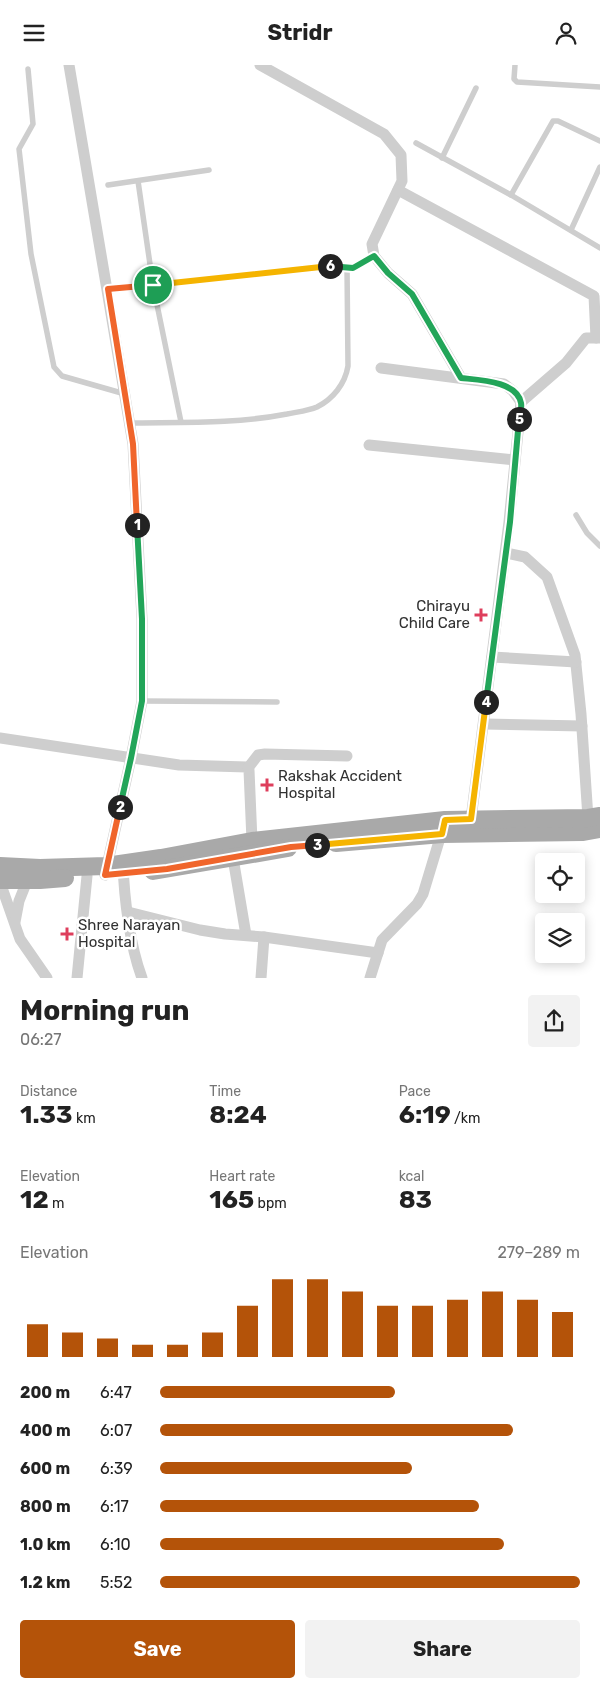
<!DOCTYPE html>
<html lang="en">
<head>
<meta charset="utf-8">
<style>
	:root { --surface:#fff; --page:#f2f2f2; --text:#222; --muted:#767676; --accent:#b45309 }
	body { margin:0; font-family:Rubik,sans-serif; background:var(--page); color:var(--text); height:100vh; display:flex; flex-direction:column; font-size:19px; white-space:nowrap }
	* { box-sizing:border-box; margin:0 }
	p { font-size:16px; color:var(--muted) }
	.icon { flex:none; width:28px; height:28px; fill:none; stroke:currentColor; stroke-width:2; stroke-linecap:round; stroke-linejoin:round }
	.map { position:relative; height:913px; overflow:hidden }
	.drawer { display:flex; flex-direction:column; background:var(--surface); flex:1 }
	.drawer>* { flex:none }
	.fabs { position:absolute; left:535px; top:788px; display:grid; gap:10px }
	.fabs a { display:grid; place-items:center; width:50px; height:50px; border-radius:5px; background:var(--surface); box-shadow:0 2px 12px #0003; font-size:25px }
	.pin { position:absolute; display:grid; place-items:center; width:42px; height:42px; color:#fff; margin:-21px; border:2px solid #fff; border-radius:50%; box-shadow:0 1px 5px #0007 }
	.km { position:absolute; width:25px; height:25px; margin:-12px; border-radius:50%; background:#222; color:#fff; font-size:14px; line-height:25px; text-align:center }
	.round { display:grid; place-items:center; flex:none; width:52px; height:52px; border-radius:5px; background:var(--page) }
	.head { display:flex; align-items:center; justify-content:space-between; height:85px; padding:0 20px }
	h1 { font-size:28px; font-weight:700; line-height:38px }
	.metrics { display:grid; grid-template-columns:repeat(3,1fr); gap:8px; height:85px; padding:5px 20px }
	.metrics div { display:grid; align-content:center }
	.metrics b { font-size:25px; font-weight:700 }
	.metrics small { font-size:14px; font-weight:400 }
	.metrics p { font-size:14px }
	.chart { height:140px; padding:10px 20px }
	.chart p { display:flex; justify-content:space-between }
	.chart svg { width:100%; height:90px; margin-top:5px; stroke:var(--accent); stroke-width:6 }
	.primary-button { display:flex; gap:10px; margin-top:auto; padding:10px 20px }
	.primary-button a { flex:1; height:58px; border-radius:5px; background:var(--accent); color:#fff; font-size:20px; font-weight:700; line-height:58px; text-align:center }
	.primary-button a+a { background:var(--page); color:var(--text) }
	ul { padding:0 20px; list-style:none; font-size:16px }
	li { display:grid; grid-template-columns:80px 60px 1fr; align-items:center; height:38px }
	li i { height:12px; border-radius:6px; background:var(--accent) }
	header { display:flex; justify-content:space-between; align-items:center; height:65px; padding:0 20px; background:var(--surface); font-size:22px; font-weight:700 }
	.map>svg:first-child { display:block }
</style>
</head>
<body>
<header><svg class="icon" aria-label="menu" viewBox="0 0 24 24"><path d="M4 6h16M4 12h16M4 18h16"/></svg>Stridr<svg class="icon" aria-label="person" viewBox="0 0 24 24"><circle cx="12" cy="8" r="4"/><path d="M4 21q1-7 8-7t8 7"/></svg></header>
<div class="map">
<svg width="600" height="913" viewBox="0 0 600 913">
	<rect width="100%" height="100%" fill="#fff"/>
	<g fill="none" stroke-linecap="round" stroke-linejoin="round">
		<g stroke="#cecece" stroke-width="5.5">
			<polyline points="515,0 514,14 517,17 600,22"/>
			<polyline points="28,4 33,59 19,84 31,189 54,302 62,311 125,329"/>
			<polyline points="416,78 511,130 600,183"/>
			<polyline points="442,93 476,23"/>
			<polyline points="138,116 153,220 181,357"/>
			<polyline points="108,120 209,105"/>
			<polyline points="511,130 553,56 558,56 600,76"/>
			<polyline points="571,165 600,102"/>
			<polyline points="107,224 335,200 353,203 374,191"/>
			<path d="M 129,358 C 181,357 236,359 287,349 C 296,347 308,346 317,342 C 333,334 345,319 348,301 L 347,202"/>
			<polyline points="576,450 587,468 600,481"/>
			<polyline points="142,636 277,637"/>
		</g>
		<g stroke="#cecece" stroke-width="11">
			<polyline points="69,0 133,379 142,554 142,636 131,693 105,810"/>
			<polyline points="260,0 384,69 401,90 402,116 372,179 374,191 388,208 412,229 461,313"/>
			<polyline points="398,125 594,231 596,273"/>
			<polyline points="381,303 504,319 513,326 521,337 509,457 471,754"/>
			<polyline points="521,337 566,298 586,273 600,273"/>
			<polyline points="369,380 515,395"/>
			<polyline points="506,488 525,492 547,512 575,590 581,649 588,753"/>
			<polyline points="492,592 576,597"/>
			<polyline points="484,659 582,661"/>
			<polyline points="0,673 179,700 247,702 249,705 252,776"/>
			<polyline points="248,703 258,690 265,689 347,691"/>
			<polyline points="233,793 246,870"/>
			<path d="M 123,798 C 124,833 130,881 142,913"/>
			<polyline points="0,817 20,874 47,913"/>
			<polyline points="128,847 200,865 225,869 264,872 378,888"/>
			<polyline points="15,857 19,836 29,811"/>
			<polyline points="77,913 87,811"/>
			<polyline points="261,913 264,872"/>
			<polyline points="370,913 382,875 417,839 423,829 443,763"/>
		</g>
		<g stroke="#a9a9a9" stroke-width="18">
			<polyline points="336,778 442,769 582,767 600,764"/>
			<polyline points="0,801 40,803 106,801 161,793 252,776 445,755 588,753 600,751"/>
			<polyline points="153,806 288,783"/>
			<polyline points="0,815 40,815 65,813"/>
		</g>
	</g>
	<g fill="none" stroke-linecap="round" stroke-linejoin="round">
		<defs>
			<polyline id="split-1" points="137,460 133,379 108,224 153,220"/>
			<polyline id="split-2" points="120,742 131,693 142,636 142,554 137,460"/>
			<polyline id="split-3" points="120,742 105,810 167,804 291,782 317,780"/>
			<polyline id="split-4" points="317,780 442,769 445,755 471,754 486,637"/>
			<polyline id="split-5" points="486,637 510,457 519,354"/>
			<path id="split-6" d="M 330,201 L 353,203 L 374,191 L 388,208 L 412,229 L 461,313 C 479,315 517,316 521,338 C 522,343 520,350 519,354"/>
			<polyline id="split-7" points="153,220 330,201"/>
		</defs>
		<use href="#split-1" stroke="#fff" stroke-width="10"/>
		<use href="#split-2" stroke="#fff" stroke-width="10"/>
		<use href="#split-3" stroke="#fff" stroke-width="10"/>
		<use href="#split-4" stroke="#fff" stroke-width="10"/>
		<use href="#split-5" stroke="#fff" stroke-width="10"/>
		<use href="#split-6" stroke="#fff" stroke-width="10"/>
		<use href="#split-7" stroke="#fff" stroke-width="10"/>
		<use href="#split-1" stroke="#f0652b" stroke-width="6"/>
		<use href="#split-2" stroke="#22a559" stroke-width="6"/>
		<use href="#split-3" stroke="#f0652b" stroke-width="6"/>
		<use href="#split-4" stroke="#f5b400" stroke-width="6"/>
		<use href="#split-5" stroke="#22a559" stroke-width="6"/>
		<use href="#split-6" stroke="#22a559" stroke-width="6"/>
		<use href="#split-7" stroke="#f5b400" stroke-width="6"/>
	</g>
	<g fill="#de3e5c" stroke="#fff" stroke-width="2">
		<path d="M478.5 542.5h5v5h5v5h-5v5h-5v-5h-5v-5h5z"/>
		<path d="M264.5 712.5h5v5h5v5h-5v5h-5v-5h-5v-5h5z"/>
		<path d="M64.5 861.5h5v5h5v5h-5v5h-5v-5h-5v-5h5z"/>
	</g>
	<g text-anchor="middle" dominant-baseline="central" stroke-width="5" stroke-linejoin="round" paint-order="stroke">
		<g font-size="15" fill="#313131" stroke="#fff" text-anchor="start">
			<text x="470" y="541" text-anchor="end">Chirayu<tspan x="470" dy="17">Child Care</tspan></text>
			<text x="278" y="711">Rakshak Accident<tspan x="278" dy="17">Hospital</tspan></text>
			<text x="78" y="860">Shree Narayan<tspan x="78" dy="17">Hospital</tspan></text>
		</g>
	</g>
</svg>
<div class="fabs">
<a><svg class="icon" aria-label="locate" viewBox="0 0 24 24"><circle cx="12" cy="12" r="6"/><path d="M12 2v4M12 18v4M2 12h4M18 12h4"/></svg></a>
<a><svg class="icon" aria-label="layers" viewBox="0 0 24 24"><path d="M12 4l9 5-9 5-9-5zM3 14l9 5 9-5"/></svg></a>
</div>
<div class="pin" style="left:153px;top:220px;background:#1e9e55"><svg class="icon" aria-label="arrive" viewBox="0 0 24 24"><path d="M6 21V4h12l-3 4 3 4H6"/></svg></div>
<b class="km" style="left:137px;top:460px">1</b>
<b class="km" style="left:120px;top:742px">2</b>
<b class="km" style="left:317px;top:780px">3</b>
<b class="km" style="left:486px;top:637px">4</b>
<b class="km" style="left:519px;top:354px">5</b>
<b class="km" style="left:330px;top:201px">6</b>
</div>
<section class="drawer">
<div class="head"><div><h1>Morning run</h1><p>06:27</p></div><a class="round"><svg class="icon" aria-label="share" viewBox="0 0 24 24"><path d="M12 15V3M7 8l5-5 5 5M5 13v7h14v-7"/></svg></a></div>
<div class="metrics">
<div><p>Distance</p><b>1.33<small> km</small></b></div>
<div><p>Time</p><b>8:24</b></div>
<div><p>Pace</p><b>6:19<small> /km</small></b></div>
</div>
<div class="metrics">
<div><p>Elevation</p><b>12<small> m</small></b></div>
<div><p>Heart rate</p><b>165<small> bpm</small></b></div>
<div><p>kcal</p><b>83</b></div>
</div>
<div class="chart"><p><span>Elevation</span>279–289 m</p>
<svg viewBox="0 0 160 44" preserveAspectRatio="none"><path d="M5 44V28M15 44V32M25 44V35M35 44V38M45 44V38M55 44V32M65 44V19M75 44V6M85 44V6M95 44V12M105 44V19M115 44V19M125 44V16M135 44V12M145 44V16M155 44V22"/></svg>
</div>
<ul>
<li><b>200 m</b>6:47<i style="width:56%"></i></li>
<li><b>400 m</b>6:07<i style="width:84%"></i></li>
<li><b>600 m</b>6:39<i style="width:60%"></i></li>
<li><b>800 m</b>6:17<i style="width:76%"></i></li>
<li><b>1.0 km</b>6:10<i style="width:82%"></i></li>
<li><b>1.2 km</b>5:52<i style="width:100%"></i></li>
</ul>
<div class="primary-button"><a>Save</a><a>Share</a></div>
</section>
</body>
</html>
